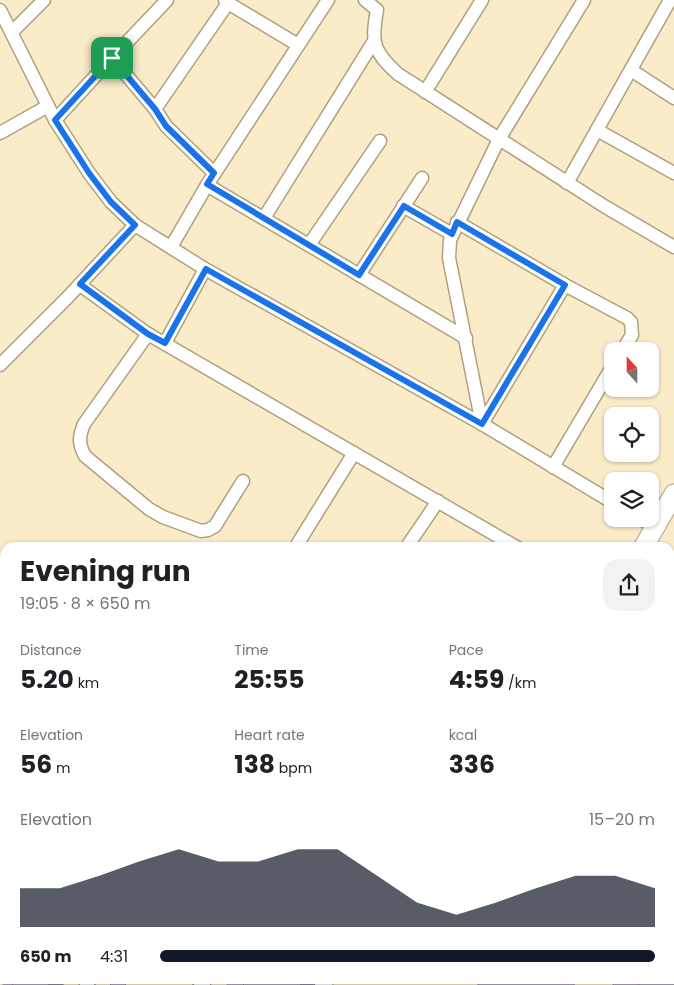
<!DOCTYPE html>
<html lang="en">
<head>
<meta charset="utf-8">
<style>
	:root { --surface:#fff; --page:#f2f2f2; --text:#202124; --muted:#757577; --accent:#111827 }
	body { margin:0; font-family:Poppins,sans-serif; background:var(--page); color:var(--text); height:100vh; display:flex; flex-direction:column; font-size:19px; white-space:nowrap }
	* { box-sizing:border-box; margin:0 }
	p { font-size:16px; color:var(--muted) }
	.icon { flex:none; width:28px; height:28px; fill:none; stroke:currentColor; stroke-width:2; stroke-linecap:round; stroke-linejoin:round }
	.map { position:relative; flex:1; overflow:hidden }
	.drawer { position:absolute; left:0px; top:542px; width:675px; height:442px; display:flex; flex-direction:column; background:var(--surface); border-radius:15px 15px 0 0; box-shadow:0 1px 4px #0004 }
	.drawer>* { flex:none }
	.needle { width:32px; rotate:339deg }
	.controls { position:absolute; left:604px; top:342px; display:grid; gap:10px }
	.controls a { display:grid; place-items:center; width:55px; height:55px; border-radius:10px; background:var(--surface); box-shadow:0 1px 4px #0004; font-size:25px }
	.pin { position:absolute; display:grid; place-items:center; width:42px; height:42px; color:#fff; margin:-21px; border-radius:10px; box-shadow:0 2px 8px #0006 }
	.round { display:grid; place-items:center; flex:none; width:52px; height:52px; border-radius:15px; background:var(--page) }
	.summary { display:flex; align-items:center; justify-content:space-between; height:85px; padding:0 20px }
	h1 { font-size:28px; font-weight:700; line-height:38px }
	.metrics { display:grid; grid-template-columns:repeat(3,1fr); gap:8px; height:85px; padding:5px 20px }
	.metrics div { display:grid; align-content:center }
	.metrics b { font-size:25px; font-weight:700 }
	.metrics small { font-size:14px; font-weight:400 }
	.metrics p { font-size:14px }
	.chart { height:140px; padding:10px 20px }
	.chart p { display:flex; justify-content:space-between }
	.chart svg { width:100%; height:90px; margin-top:5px; fill:var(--accent); opacity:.7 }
	ul { padding:0 20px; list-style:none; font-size:16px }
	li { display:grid; grid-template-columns:80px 60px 1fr; align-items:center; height:38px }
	li i { height:12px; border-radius:6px; background:var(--accent) }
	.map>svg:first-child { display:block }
</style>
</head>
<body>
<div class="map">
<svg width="674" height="985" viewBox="0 0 674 985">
	<rect width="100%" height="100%" fill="#fbecc9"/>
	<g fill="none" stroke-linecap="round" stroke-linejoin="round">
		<defs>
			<g id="street">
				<polyline points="167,0 112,58 155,109 228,3 225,0"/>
				<path d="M 365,0 L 377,10 C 371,43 373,51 398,74 L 604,206 L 674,247"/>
				<polyline points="228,3 298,45"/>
				<polyline points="0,10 55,120 89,173 111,202 135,225 205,269 482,424 612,502"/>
				<polyline points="12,32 44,0"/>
				<polyline points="631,70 674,98"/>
				<polyline points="425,92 482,0"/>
				<polyline points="155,109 166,126 214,173"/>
				<polyline points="55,120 112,58"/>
				<polyline points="597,130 674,173"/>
				<polyline points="0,133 48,106"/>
				<polyline points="567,183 670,0"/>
				<polyline points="207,185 328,0"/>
				<polyline points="403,206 452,234"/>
				<polyline points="264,218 374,41"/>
				<polyline points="457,222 565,285 627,318 631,322 632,335 622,351"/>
				<polyline points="309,245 380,141"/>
				<polyline points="171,247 207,185 466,338"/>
				<polyline points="359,275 422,178"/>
				<polyline points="80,285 148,334 518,548"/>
				<path d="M 148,334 L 84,424 C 79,436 78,443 85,456 L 149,509 L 163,517 L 201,531 L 208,530 L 215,526 L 243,481"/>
				<polyline points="165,343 205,269"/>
				<polyline points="0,365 67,298 135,225"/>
				<polyline points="482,424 449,258 450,240 499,139 584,0"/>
				<polyline points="482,424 565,285"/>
				<polyline points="553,467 612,367"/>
				<polyline points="641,519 655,527"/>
				<polyline points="295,548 354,453"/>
				<polyline points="406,548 438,501"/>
				<polyline points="670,677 674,678"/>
				<polyline points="670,770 674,771"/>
				<polyline points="198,980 204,985"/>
				<polyline points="86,985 90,980"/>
			</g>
			<g id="secondary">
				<polyline points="643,548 674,494"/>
				<polyline points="0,686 5,689"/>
				<polyline points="0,834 5,829"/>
				<polyline points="0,858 5,854"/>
				<polyline points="670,905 674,906"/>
				<polyline points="320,985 324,980"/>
			</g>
		</defs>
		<use href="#street" stroke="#afa07f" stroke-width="15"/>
		<use href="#secondary" stroke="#afa07f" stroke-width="21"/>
		<use href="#street" stroke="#fff" stroke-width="12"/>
		<use href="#secondary" stroke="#fff" stroke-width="19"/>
	</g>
	<g fill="#b0a7c4">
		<polygon points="5,961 5,980 65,980 65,983 63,985 3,985 0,981 0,965"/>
		<polygon points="222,980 316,980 315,985 227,985"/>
	</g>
	<g fill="#9088a0">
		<polygon points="5,944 5,957 0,961 0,948"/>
		<polygon points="54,980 65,980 65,983 63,985 48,985"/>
		<polygon points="305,980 316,980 315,985 300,985"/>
	</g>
	<g fill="#cdc2e4" stroke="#9088a0">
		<polygon points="0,904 5,910 5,944 0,948"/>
		<polygon points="5,961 5,975 0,969 0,965"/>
		<polygon points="670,976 674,976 674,985 639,985 639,980 670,980"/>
		<polygon points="9,980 54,980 48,985 13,985"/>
		<polygon points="115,980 120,980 126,985 110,985"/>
		<polygon points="239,980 305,980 300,985 244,985"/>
		<polygon points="478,980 575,980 574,985 478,985"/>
		<polygon points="614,980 638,980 638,985 613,985"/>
	</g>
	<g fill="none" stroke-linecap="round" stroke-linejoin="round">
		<defs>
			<polygon id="route" points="112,58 155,109 166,126 214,173 207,184 359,275 404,206 452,234 457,222 565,285 482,424 206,269 165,343 148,334 80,284 135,225 111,202 89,173 55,120"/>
		</defs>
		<use href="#route" stroke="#fff" stroke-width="10"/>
		<use href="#route" stroke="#1a73e8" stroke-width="6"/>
	</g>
</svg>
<div class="controls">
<a><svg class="needle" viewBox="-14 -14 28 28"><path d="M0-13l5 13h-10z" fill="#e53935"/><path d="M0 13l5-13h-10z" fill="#757577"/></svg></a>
<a><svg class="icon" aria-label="locate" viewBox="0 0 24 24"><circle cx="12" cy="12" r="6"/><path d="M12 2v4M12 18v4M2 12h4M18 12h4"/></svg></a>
<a><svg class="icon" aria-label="layers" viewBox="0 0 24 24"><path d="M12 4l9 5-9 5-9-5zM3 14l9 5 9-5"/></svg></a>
</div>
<div class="pin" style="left:112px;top:58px;background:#1e9e55"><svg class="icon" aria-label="arrive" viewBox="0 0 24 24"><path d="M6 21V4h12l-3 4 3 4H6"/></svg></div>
<section class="drawer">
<div class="summary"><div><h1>Evening run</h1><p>19:05 · 8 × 650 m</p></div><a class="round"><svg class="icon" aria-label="share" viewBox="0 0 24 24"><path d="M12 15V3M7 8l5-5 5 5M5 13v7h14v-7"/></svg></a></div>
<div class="metrics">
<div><p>Distance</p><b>5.20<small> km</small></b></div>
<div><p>Time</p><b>25:55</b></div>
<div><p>Pace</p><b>4:59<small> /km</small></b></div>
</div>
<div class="metrics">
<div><p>Elevation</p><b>56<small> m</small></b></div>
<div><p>Heart rate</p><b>138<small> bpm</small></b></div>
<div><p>kcal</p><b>336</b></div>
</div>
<div class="chart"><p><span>Elevation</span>15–20 m</p>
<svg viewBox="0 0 160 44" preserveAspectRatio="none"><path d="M0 44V25L10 25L20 19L30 12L40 6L50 12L60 12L70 6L80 6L90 19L100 32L110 38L120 32L130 25L140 19L150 19L160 25V44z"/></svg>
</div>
<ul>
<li><b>650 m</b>4:31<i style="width:100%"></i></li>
</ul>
</section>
</div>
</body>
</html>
